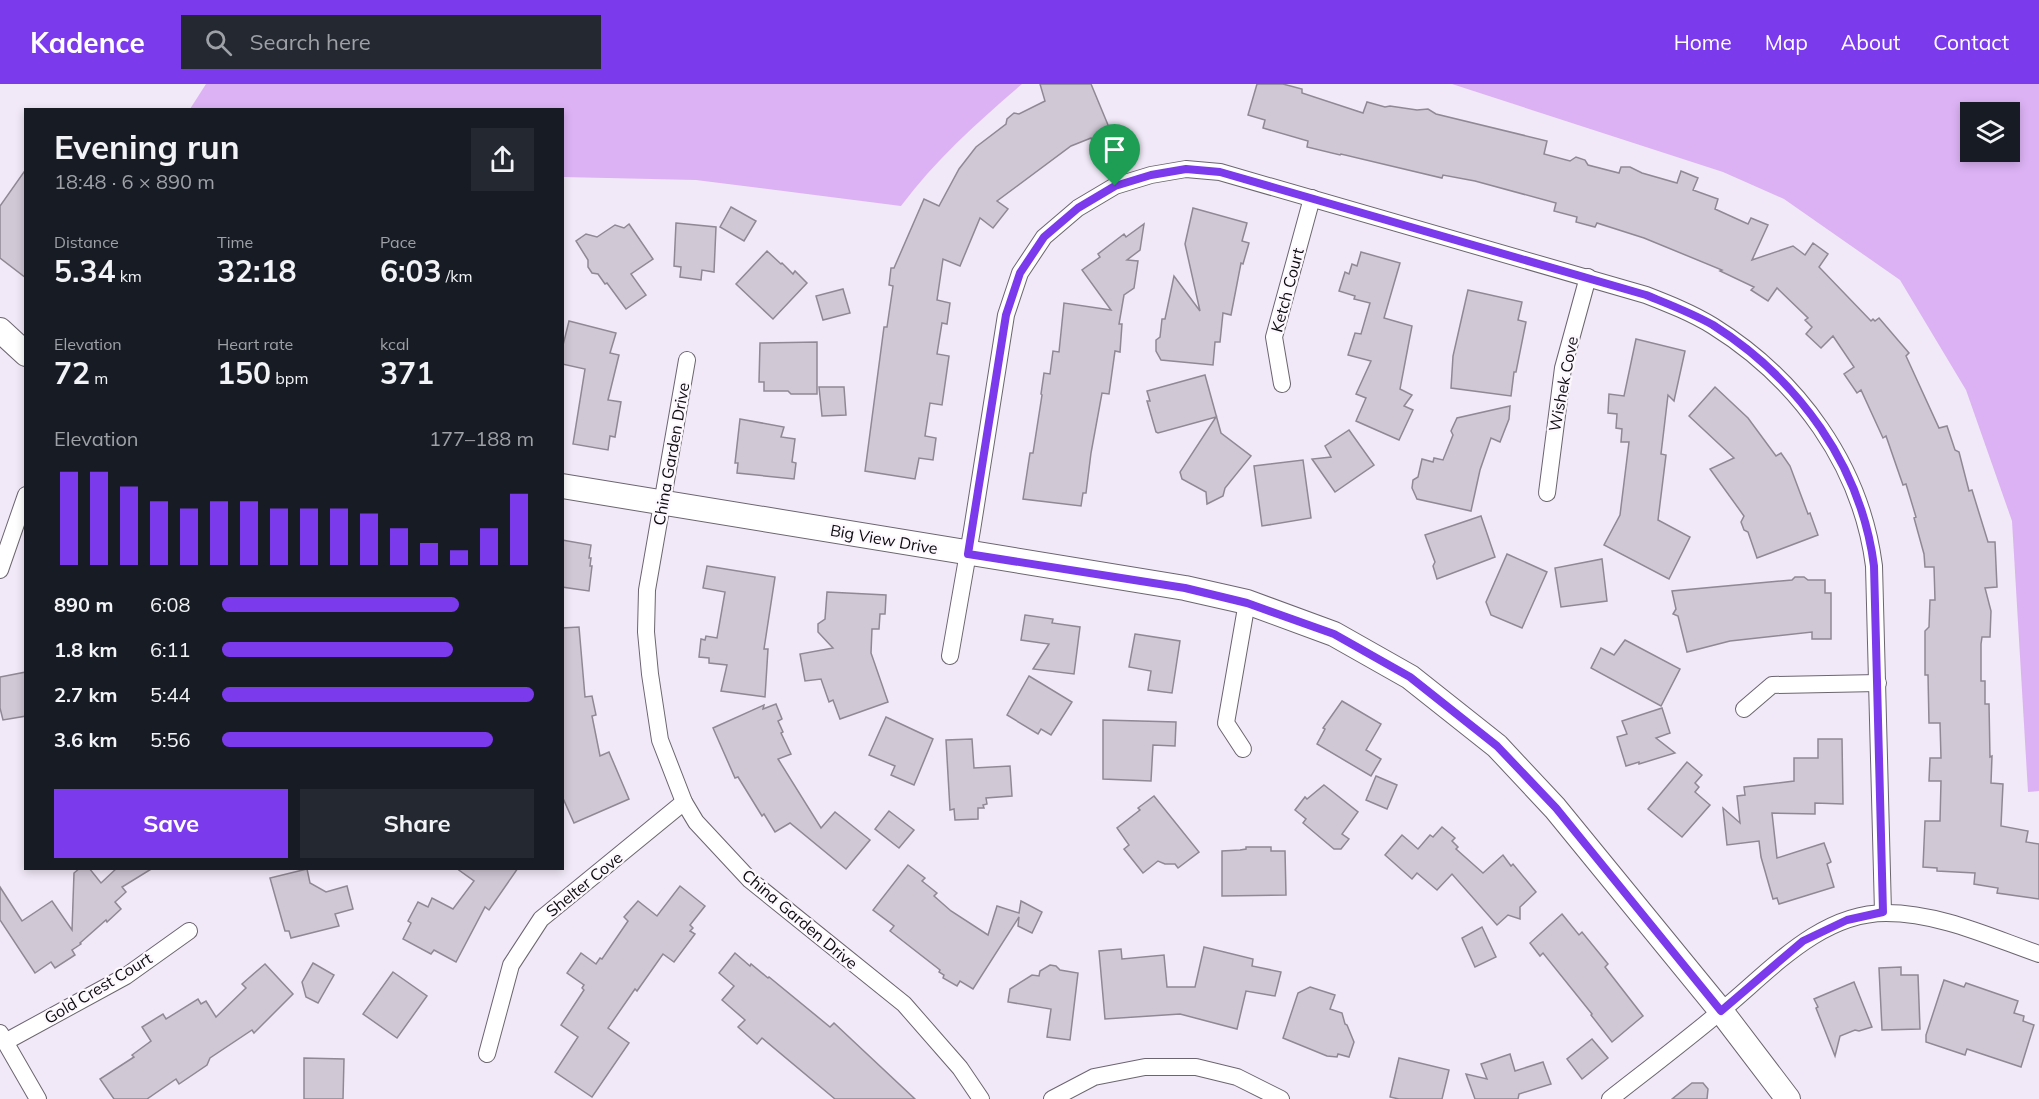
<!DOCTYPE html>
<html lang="en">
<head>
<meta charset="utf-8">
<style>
	:root { --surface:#171b24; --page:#242831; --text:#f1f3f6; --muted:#9ea1a6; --accent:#7c3aed }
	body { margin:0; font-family:Mulish,sans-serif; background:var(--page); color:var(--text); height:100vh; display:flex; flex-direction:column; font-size:22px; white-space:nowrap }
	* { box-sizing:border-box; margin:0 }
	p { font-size:20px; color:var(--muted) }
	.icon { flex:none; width:33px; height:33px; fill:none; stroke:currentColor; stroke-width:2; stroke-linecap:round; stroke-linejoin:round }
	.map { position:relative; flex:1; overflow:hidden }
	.panel { position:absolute; left:24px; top:24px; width:540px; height:762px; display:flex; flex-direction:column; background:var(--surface); border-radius:0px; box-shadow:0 3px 9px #0003 }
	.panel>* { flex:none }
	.controls { position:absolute; left:1960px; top:18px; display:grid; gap:12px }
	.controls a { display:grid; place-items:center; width:60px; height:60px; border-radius:0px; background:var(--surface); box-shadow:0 3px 9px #0003; font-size:30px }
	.pin { position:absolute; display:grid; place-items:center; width:51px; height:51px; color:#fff; margin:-62px -26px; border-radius:50% 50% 50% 0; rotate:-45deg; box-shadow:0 0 6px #0007 }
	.pin .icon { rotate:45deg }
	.round { display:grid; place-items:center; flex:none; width:63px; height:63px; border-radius:0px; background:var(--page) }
	.headline { display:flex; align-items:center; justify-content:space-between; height:102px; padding:0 30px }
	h1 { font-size:33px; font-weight:700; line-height:45px }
	.stats { display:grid; grid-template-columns:repeat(3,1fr); gap:9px; height:102px; padding:6px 30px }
	.stats div { display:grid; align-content:center }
	.stats b { font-size:30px; font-weight:700 }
	.stats small { font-size:16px; font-weight:400 }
	.stats p { font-size:16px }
	.chart { height:168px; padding:12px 30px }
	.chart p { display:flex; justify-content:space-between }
	.chart svg { width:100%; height:108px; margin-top:6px; stroke:var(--accent); stroke-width:6 }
	.primary-button { display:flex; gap:12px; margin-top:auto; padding:12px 30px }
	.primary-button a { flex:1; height:69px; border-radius:0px; background:var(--accent); color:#fff; font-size:24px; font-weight:700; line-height:69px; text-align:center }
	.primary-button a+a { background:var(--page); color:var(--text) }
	ul { padding:0 30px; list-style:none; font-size:20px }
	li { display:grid; grid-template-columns:96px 72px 1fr; align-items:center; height:45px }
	li i { height:15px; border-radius:8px; background:var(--accent) }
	header { display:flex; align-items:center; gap:36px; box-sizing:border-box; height:84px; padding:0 30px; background:var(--accent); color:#fff }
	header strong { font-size:28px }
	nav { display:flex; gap:33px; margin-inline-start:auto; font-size:21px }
	.search { width:420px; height:54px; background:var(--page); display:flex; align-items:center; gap:15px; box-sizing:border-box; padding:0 21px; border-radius:0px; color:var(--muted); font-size:22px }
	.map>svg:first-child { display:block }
</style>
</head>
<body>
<header>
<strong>Kadence</strong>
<div class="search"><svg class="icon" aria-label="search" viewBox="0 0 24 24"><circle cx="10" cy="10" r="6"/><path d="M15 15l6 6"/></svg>Search here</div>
<nav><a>Home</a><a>Map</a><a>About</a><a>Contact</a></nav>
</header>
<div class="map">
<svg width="2039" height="1015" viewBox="0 0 2039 1015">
	<rect width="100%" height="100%" fill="#f1e9f7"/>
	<g fill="#dcb2f4" fill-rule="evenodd">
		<path d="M 206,0 L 1022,0 C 979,37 935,76 901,122 L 696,96 L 563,93 L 562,26 L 190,25 Z"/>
		<path d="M 1452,0 L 2039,0 L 2039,707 L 2028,708 L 2012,437 L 1966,306 L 1900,196 L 1784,115 L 1723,88 ZM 1971,28 L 2010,28 L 2010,68 L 1971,68 Z"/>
	</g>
	<g fill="#d0c8d5" stroke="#908894" stroke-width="1.5">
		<polygon points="1040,0 1091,0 1113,53 1093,59 1091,54 1071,62 997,117 1008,125 993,144 980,134 960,182 943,175 937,216 950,219 947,240 942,239 937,270 949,272 942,321 930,319 925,352 936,354 933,376 919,374 915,395 865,387 884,243 887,243 893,202 889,201 891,184 894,184 924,115 939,122 959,85 976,63 1006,40 1007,35 1014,29 1019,30 1045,17"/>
		<polygon points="1257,0 1283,0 1302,5 1302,9 1363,29 1367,18 1385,23 1390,22 1417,26 1428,25 1436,30 1547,57 1544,70 1570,77 1576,73 1585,76 1588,81 1619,89 1621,83 1630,83 1642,89 1677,99 1681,87 1698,94 1693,106 1718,115 1715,125 1748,140 1751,134 1768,141 1752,176 1793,162 1805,171 1813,159 1828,170 1819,183 1871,237 1873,235 1875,237 1879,234 1909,269 1906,272 1939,344 1947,342 1955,366 1959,368 1969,407 1972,406 1988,458 1995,458 1997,503 1985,504 1991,527 1990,553 1982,553 1981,560 1981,597 1985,597 1985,620 1989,620 1990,673 1992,672 1991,699 2003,700 2001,742 2028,747 2026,758 2039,760 2039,815 1997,809 1998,804 1974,800 1975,789 1937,787 1937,784 1923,783 1925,737 1940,737 1941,697 1929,697 1930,674 1941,674 1940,639 1929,639 1928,591 1925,591 1925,547 1929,543 1930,516 1935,516 1934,483 1925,483 1924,470 1914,434 1916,433 1906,400 1903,401 1886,352 1883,354 1861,306 1857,309 1844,290 1854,283 1833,252 1821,264 1806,250 1812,243 1805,236 1808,234 1777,204 1768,217 1751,206 1754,203 1720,187 1722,186 1644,154 1597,139 1595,143 1576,138 1577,133 1554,127 1556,119 1475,97 1443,91 1442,94 1341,70 1340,71 1307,63 1308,57 1263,44 1265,36 1248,31"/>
		<polygon points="26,85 26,194 0,174 0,122"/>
		<polygon points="731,123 756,137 744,157 720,143"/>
		<polygon points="1193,124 1247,139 1242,157 1249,159 1243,180 1241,179 1231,231 1223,229 1220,258 1215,258 1213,281 1161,276 1156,267 1156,256 1160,253 1162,235 1165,235 1174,192 1200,227 1185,160"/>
		<polygon points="676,139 716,143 714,188 702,186 701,196 680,193 681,183 674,182"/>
		<polygon points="629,140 653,175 631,190 646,211 626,225 607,199 605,200 598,190 592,189 588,183 588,176 576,157 586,150 597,153 615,141 624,144"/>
		<polygon points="1144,140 1140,166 1127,176 1138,177 1134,204 1124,211 1119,240 1122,240 1120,268 1115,267 1109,310 1102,309 1091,369 1086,409 1083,409 1081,422 1023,415 1030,369 1033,369 1042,311 1041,310 1044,289 1050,290 1053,267 1059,268 1064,219 1111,226 1082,186 1100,173 1098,170 1124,150 1126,153"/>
		<polygon points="767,167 781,180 782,179 793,190 795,187 807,199 773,235 736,200"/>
		<polygon points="1361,168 1400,179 1384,234 1412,242 1400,305 1412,311 1404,322 1413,326 1399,356 1356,337 1366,314 1356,310 1371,277 1348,271 1355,249 1361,250 1370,219 1354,215 1355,212 1339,207 1345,188 1349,190 1352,180 1357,182"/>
		<polygon points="843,205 850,229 823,236 816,212"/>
		<polygon points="1468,206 1522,218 1518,236 1526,238 1516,288 1514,288 1511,312 1451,304 1453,272"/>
		<polygon points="569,237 616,249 610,269 619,271 608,316 621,318 615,353 610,352 608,366 573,360 585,285 562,280 562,265"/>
		<polygon points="1636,255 1685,267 1674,317 1668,311 1661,370 1666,371 1658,436 1690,453 1669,495 1604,461 1620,431 1629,358 1621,358 1622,345 1616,344 1617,330 1608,329 1609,310 1624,312"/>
		<polygon points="817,258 817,310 791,310 788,307 764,307 764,298 759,298 760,259"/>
		<polygon points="1205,291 1221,349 1251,372 1225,404 1223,412 1207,420 1206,408 1182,395 1180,388 1216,333 1158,349 1156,348 1147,317 1150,317 1147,307"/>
		<polygon points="819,303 844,303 846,331 822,332"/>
		<polygon points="1715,303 1748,334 1776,372 1781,369 1790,382 1808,430 1810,429 1818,451 1757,474 1748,448 1744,446 1741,438 1744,432 1710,385 1734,374 1689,332"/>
		<polygon points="1510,322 1509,335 1500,358 1491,354 1480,386 1471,427 1417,415 1412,404 1413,396 1418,393 1422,375 1433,378 1434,374 1443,376 1453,351 1451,347 1457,334"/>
		<polygon points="740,335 784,343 781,353 795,355 792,378 796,379 794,395 737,389 738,379 735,379"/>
		<polygon points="1349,346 1374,381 1335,408 1312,375 1331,373 1325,362"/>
		<polygon points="1303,376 1311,434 1262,442 1254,382"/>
		<polygon points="1481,432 1495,473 1437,495 1433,482 1435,478 1425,451"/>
		<polygon points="562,456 591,461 589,474 591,474 590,482 592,482 589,507 562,503"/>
		<polygon points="1507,470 1547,488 1522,544 1491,531 1486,518"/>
		<polygon points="1602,475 1607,517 1561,523 1555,484"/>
		<polygon points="707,482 775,493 764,565 768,565 765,613 721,607 727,581 709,579 709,574 699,573 701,555 705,556 706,552 717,554 725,508 703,504"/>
		<polygon points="1795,493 1804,493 1808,496 1825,496 1825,509 1831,509 1831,555 1812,555 1812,548 1730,557 1687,568 1678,532 1673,530 1676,525 1672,507 1792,496"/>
		<polygon points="827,508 886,511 885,530 880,530 879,545 872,545 871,569 888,618 840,635 833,616 829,618 821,595 805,597 800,570 833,564 818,548 818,540 825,535"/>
		<polygon points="1025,531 1053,535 1052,539 1080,543 1074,590 1033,585 1049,560 1021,556"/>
		<polygon points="579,543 585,613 592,612 596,631 592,632 600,672 609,668 629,715 574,739 562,712 562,544"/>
		<polygon points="1135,550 1180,557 1172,609 1148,606 1151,587 1129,583"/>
		<polygon points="1625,556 1680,585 1661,622 1591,584 1601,564 1614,571"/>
		<polygon points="26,588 26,632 3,636 0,624 0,593"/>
		<polygon points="1029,592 1072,618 1051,651 1041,645 1038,650 1007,631"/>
		<polygon points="1342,617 1381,640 1366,666 1381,675 1371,692 1317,660 1325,645 1323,644"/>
		<polygon points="776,620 782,635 778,637 783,648 781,649 791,670 778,675 821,744 835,728 870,756 846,785 790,739 775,748 764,730 762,732 738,693 735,694 713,644 764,621 763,625"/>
		<polygon points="1662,624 1670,649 1656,654 1675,669 1639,680 1639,678 1626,682 1617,653 1627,650 1622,637"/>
		<polygon points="886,633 933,655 914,701 891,691 895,682 869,671"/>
		<polygon points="1103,636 1176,638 1175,662 1153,661 1151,697 1103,695"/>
		<polygon points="972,655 974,684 1010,682 1012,712 986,714 987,720 983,721 984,724 978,724 978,735 955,736 954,725 950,726 946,656"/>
		<polygon points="1818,655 1842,655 1843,720 1815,719 1815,730 1772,729 1777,774 1824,759 1831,778 1827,780 1834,803 1779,820 1777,814 1773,815 1761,773 1759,757 1727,761 1723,724 1740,739 1737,712 1745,711 1744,703 1794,697 1794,674 1818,674"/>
		<polygon points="1687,678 1702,691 1695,699 1699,703 1695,708 1710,721 1682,753 1648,725"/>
		<polygon points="1376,692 1397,701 1387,725 1366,716"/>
		<polygon points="1324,701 1358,728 1342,750 1349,755 1341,765 1334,765 1303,739 1306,735 1295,726 1305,713 1307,715"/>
		<polygon points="1154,712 1199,768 1178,784 1175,780 1165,780 1158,777 1143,789 1124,765 1129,761 1117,744 1140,726 1138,724"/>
		<polygon points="889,727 914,746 899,764 875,745"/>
		<polygon points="1442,743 1455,754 1452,757 1458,763 1456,765 1483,789 1503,771 1511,782 1513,780 1536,808 1520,823 1520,835 1508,831 1497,841 1452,790 1437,806 1417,789 1412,795 1385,771 1402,751 1418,765 1430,751 1433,753"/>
		<polygon points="1246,763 1271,763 1271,767 1285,767 1286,811 1222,812 1222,767 1240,766 1246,765"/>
		<polygon points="908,781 925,794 922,797 937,809 934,812 951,827 988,851 997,822 1019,829 1021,817 1042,828 1032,849 1018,842 1019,833 973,905 960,897 957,902 943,894 944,891 939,888 940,886 890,847 894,842 873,826"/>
		<polygon points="80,784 89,784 101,799 117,784 153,784 122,803 126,808 115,818 121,825 107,838 106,836 80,859 81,860 72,866 75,871 55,884 51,878 35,889 0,836 0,803 22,837 52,817 72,846 74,789"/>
		<polygon points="456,784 518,784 489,826 485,823 456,878 434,866 431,870 403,855 411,839 408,837 418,818 428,823 432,814 453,825 474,797"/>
		<polygon points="307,785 310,799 326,808 347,802 353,825 335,830 339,842 291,854 289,847 285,847 270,794"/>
		<polygon points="680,802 705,822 690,841 693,844 690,847 695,850 674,878 663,870 637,907 635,905 608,944 629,959 592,1013 555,988 578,953 561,941 584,906 582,904 584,901 567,889 581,869 596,880 600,874 602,875 628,837 624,833 638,817 657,832"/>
		<polygon points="1562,830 1579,851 1582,848 1608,880 1605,883 1643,932 1612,958 1591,931 1592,930 1543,869 1540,872 1530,859"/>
		<polygon points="1482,843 1496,873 1475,883 1462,854"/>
		<polygon points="1204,863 1253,875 1252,882 1281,888 1275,912 1246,907 1237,945 1180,930 1105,935 1099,867 1121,865 1122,875 1164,871 1167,903 1195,903"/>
		<polygon points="735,869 750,882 751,880 768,894 769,893 830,943 834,939 915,1015 835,1015 762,954 757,960 738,943 745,936 722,916 734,902 719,889"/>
		<polygon points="313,879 334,891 318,919 306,913 302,898"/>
		<polygon points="265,880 293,910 254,949 252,946 210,974 207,981 179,1000 176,995 147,1015 114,1015 100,995 134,973 132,971 151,957 142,943 163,930 166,935 198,915 201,920 206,917 216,933 246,904 242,900"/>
		<polygon points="1050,881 1056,882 1060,886 1078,889 1070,956 1047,953 1051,925 1008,918 1010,905 1032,891 1039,892 1040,887"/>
		<polygon points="1901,883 1901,891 1918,891 1920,945 1882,946 1879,884"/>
		<polygon points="393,888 427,912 397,954 363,930"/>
		<polygon points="1944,896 1964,903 1966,899 2018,917 2014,929 2024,932 2023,937 2034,941 2021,983 1967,965 1965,971 1926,958 1926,951"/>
		<polygon points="1854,898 1872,943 1859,947 1855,946 1840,952 1835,972 1816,924 1818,923 1814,915"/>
		<polygon points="1310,903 1335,911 1330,925 1342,929 1345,940 1347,941 1354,958 1349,973 1338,970 1337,973 1327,972 1283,954 1298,909"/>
		<polygon points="1592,955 1608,974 1582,995 1567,975"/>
		<polygon points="1510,970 1515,987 1543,978 1551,1000 1519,1010 1518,1015 1475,1015 1466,990 1487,995 1481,980"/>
		<polygon points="304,974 344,975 343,1015 304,1015"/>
		<polygon points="1399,974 1449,986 1442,1015 1399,1015 1390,1013"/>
		<polygon points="1692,999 1703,999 1708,1005 1707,1015 1672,1015"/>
	</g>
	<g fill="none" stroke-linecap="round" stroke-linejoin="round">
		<defs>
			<g id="street">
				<polyline points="687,276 647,506 646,548 650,590 660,656 684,718 696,738 750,796 904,920 960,984 981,1015"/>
				<polyline points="1282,300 1274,253 1312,114"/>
				<polyline points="1547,409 1563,284 1588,193"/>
				<polyline points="0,486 26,411"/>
				<path d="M 950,572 L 972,446 L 1006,231 L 1020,189 L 1044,153 L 1078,124 L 1115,102 L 1151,91 L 1186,85 L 1220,88 L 1646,211 C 1669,220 1692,229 1713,242 C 1798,295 1861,381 1874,482 L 1883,828"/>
				<polyline points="1744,625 1772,601 1878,599"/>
				<polyline points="1243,665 1226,639 1247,518"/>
				<polyline points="0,949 38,1015"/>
				<polyline points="5,958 126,892 189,847"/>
				<polyline points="487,970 511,881 541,835 684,718"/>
				<polyline points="1052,1015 1094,993 1145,983 1196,983 1237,993 1281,1015"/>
				<path d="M 1610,1015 C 1647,986 1685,957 1721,927 C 1769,888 1819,829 1886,829 C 1939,829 1990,853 2039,870"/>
			</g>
			<g id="secondary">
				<polyline points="0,246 26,270"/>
				<polyline points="562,402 1185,504 1247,518 1334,550 1410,593 1497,662 1555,724 1721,927 1788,1015"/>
			</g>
		</defs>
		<use href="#street" stroke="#6c6570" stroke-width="18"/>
		<use href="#secondary" stroke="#6c6570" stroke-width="26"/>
		<use href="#street" stroke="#fff" stroke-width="16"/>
		<use href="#secondary" stroke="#fff" stroke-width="24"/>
	</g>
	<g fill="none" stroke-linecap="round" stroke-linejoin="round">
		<defs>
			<path id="route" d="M 1186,85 L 1220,88 L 1646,211 C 1668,220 1692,229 1713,241 C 1798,295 1861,381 1874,482 L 1883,828 L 1847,836 L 1803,857 L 1721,927 L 1556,724 L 1497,662 L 1410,593 L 1334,550 L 1247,519 L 1185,504 L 968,470 L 1006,231 L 1020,189 L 1044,153 L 1078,124 L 1115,102 L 1151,91 Z"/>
		</defs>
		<use href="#route" stroke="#fff" stroke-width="12"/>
		<use href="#route" stroke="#7c3aed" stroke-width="8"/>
	</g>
	<g text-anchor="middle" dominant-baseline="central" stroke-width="4.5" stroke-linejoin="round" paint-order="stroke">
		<g font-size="16" fill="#0d0a0f" stroke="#fcf8fe">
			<text transform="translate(1287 206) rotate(-75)">Ketch Court</text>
			<text transform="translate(1563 300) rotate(-79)">Wishek Cove</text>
			<text transform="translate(671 370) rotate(-80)">China Garden Drive</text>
			<text transform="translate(884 455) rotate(10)">Big View Drive</text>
			<text transform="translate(584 800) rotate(-39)">Shelter Cove</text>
			<text transform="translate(800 835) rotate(40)">China Garden Drive</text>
			<text transform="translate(98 904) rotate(-31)">Gold Crest Court</text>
		</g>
	</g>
</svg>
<div class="controls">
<a><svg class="icon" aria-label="layers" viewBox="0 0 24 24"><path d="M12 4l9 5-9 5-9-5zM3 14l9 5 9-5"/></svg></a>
</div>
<div class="pin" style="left:1115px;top:102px;background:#1e9e55"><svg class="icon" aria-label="arrive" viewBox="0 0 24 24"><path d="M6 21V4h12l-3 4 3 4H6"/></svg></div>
<section class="panel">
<div class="headline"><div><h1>Evening run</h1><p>18:48 · 6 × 890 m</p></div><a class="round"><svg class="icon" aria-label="share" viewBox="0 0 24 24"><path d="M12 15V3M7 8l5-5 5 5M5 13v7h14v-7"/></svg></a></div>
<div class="stats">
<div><p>Distance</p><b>5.34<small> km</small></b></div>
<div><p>Time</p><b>32:18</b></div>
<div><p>Pace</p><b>6:03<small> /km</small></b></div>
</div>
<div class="stats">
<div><p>Elevation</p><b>72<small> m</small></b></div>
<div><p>Heart rate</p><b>150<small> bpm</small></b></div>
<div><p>kcal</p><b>371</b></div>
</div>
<div class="chart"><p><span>Elevation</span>177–188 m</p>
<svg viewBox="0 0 160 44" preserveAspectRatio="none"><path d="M5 44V6M15 44V6M25 44V12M35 44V18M45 44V21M55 44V18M65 44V18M75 44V21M85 44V21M95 44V21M105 44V23M115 44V29M125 44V35M135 44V38M145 44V29M155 44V15"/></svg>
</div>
<ul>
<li><b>890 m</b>6:08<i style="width:76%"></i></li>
<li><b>1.8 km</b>6:11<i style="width:74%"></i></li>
<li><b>2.7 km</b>5:44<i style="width:100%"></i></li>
<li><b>3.6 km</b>5:56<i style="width:87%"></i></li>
</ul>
<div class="primary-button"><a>Save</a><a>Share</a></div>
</section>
</div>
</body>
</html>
